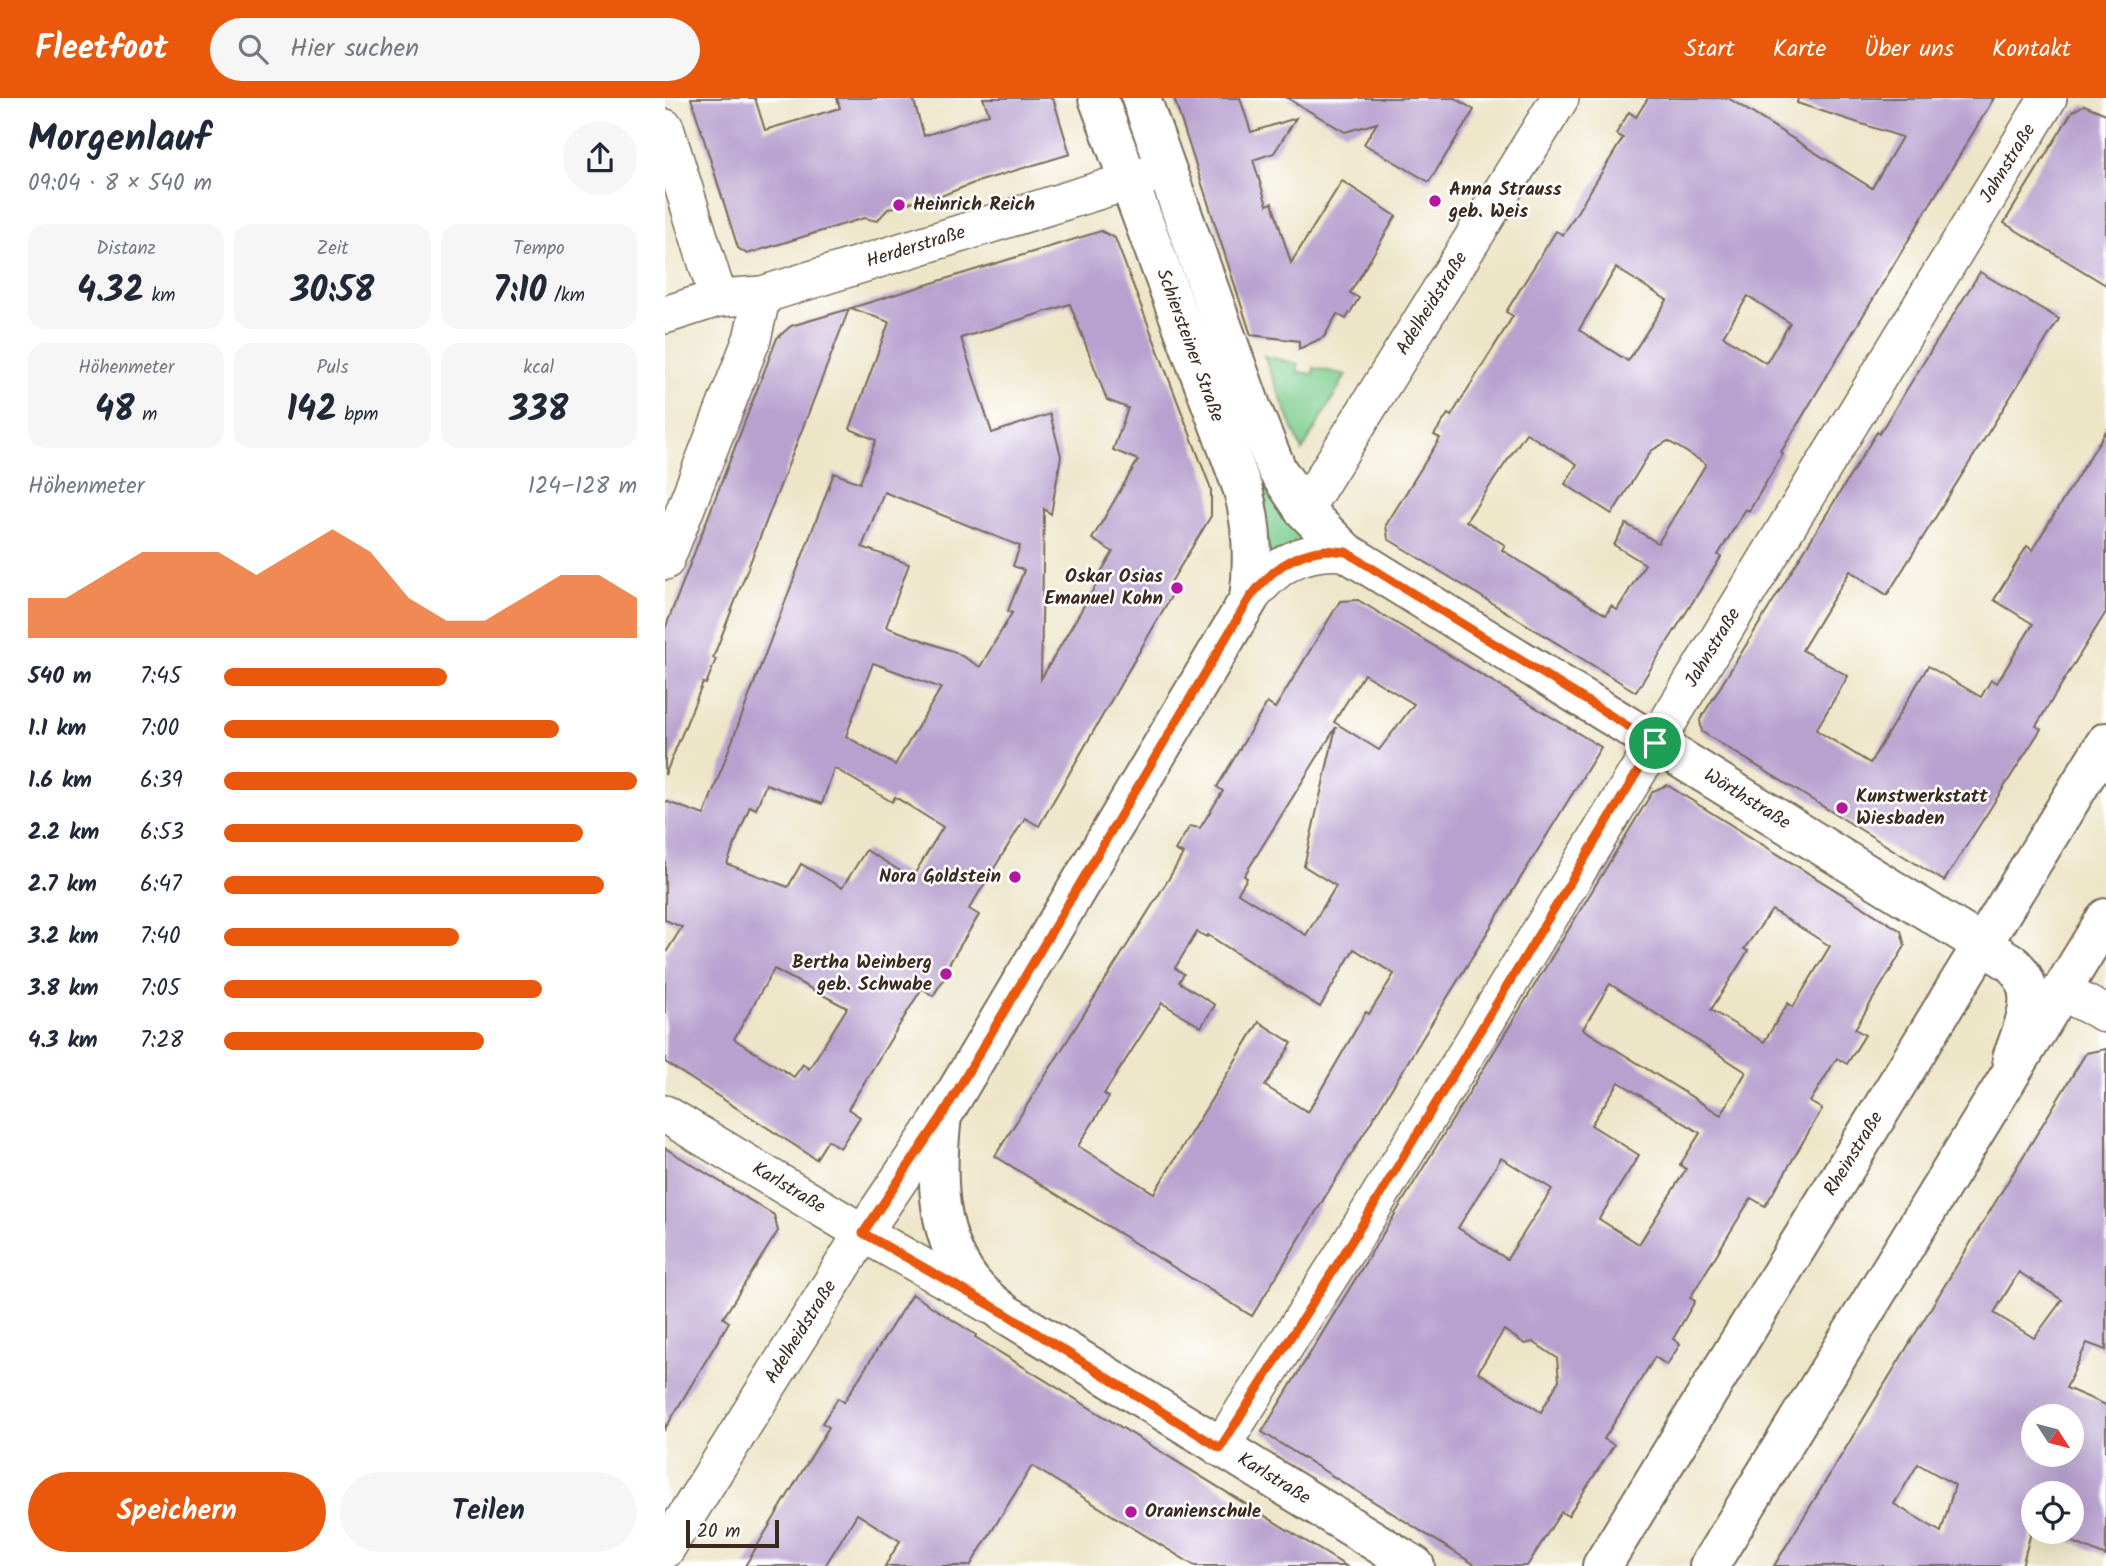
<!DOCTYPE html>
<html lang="de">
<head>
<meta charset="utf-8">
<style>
	:root { --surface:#fff; --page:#f6f6f7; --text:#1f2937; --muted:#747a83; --accent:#ea580c }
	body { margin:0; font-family:Kalam,sans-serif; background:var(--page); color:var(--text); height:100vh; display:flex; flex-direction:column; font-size:26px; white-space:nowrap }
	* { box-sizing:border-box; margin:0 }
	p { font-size:23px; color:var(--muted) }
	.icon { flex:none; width:38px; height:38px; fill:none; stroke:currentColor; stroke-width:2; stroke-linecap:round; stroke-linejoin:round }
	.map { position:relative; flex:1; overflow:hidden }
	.sheet { display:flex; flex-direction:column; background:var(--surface); width:665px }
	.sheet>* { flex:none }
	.needle { width:46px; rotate:126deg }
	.tools { position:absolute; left:1356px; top:1306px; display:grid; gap:14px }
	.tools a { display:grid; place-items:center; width:63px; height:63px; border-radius:50%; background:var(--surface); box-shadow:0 7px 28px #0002; font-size:35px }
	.scale { position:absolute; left:21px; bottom:18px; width:93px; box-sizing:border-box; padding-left:7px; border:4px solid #3b2a1e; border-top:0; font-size:19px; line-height:24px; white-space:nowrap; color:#3b2a1e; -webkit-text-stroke:5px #fff; paint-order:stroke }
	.pin { position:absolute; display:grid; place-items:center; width:60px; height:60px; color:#fff; margin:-30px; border:4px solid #fff; border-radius:50%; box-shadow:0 2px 7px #0007 }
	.round { display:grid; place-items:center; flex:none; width:74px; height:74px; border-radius:37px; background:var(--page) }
	.summary { display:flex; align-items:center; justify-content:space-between; height:119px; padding:0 28px }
	h1 { font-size:38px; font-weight:800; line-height:52px }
	.stats { display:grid; grid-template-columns:repeat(3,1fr); gap:10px; height:119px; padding:7px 28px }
	.stats div { display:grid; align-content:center; border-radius:18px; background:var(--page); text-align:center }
	.stats b { font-size:35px; font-weight:800 }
	.stats small { font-size:19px; font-weight:400 }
	.stats p { font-size:19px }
	.chart { height:196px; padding:14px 28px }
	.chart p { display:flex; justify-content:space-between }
	.chart svg { width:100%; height:126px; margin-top:7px; fill:var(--accent); opacity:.7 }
	.primary-button { display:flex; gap:14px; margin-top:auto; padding:14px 28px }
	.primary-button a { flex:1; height:80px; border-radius:42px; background:var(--accent); color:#fff; font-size:28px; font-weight:800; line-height:80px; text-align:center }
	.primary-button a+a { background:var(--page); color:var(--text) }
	ul { padding:0 28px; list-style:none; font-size:23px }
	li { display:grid; grid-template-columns:112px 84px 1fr; align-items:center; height:52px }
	li i { height:18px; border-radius:9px; background:var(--accent) }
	header { display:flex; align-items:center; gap:42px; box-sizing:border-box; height:98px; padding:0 35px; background:var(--accent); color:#fff }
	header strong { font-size:33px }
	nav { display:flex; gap:38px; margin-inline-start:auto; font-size:24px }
	.search { width:490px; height:63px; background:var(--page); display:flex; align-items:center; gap:18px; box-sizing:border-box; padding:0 24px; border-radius:38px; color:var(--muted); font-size:26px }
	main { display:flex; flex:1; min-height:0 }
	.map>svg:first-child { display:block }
</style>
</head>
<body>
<header>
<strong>Fleetfoot</strong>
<div class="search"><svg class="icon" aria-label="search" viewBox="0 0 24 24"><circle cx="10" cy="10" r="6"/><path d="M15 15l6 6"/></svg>Hier suchen</div>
<nav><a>Start</a><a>Karte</a><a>Über uns</a><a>Kontakt</a></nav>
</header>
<main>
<section class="sheet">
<div class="summary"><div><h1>Morgenlauf</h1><p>09:04 · 8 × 540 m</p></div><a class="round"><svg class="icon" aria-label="share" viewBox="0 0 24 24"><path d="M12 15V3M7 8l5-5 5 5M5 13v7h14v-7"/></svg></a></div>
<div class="stats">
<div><p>Distanz</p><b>4.32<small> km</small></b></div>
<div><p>Zeit</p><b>30:58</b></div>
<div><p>Tempo</p><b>7:10<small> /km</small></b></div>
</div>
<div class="stats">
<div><p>Höhenmeter</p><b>48<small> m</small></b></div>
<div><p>Puls</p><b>142<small> bpm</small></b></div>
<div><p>kcal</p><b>338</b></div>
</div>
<div class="chart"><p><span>Höhenmeter</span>124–128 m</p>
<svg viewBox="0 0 160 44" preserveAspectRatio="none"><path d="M0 44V30L10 30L20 22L30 14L40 14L50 14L60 22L70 14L80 6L90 14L100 30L110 38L120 38L130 30L140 22L150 22L160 30V44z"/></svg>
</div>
<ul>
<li><b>540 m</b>7:45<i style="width:54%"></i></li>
<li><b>1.1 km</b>7:00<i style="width:81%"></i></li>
<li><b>1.6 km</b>6:39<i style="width:100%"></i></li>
<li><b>2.2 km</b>6:53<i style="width:87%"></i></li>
<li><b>2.7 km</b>6:47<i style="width:92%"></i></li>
<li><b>3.2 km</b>7:40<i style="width:57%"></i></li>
<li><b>3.8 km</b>7:05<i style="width:77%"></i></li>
<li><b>4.3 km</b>7:28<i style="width:63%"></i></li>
</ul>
<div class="primary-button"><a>Speichern</a><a>Teilen</a></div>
</section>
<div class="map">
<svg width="1441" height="1468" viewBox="0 0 1441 1468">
	<rect width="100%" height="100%" fill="#fff"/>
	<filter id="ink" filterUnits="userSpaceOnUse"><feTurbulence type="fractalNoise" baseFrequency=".0143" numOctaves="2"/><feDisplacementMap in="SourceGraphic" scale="14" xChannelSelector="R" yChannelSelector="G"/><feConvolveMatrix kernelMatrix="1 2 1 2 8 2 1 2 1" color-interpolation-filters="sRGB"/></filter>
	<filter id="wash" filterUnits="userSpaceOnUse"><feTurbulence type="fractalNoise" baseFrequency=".00686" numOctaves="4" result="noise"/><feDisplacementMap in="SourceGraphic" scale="28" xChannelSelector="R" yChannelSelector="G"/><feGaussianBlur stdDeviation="1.57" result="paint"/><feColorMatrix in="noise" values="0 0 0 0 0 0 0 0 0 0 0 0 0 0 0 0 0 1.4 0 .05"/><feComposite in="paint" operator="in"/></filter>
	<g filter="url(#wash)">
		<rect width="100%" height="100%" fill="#ede5c7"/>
		<g fill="#7dce8f" stroke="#5c7c56" stroke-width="2">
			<polygon points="599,258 633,266 633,274 648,276 649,270 681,277 637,353"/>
			<polygon points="609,383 649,437 606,462 589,395"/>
		</g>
		<g id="blocks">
			<g fill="#b8a1cf" fill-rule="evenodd">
				<polygon points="26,0 90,0 100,32 175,10 172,0 248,0 259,38 324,16 318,0 388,0 405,56 309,85 271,100 266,98 223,111 212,123 199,120 82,156 73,150"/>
				<polygon points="509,0 575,0 586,34 631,20 609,55 588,62 602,107 607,105 626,165 677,83 731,118 685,195 694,200 681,221 672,216 659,239 634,251 634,243 586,237"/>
				<polygon points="622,0 790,0 809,12 764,84 699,46 712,25 680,34"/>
				<path d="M 983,0 L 1063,0 L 1207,90 L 1237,39 L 1132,5 L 1133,0 L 1329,0 L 1116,354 L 1118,356 L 1084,413 L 1081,411 L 1053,457 L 1056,459 L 971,594 L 723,441 L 721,427 L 775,340 L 769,337 L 783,316 L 786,318 L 848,218 L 841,214 L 891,133 L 898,137 L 958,40 L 951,36 L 964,14 L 971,19 ZM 951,170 L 1002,202 L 963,263 L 914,232 ZM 1083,198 L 1125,225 L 1101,265 L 1058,238 ZM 861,335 L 912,366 L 900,386 L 947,416 L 986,353 L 1003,343 L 1041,366 L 993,445 L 961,426 L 949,447 L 980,466 L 952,512 L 946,508 L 941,517 L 837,452 L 840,447 L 801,423 Z"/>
				<polygon points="1419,7 1441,16 1441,187 1339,125 1407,14"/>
				<path d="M 436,133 L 450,140 L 546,391 L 546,418 L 506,484 L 512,488 L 374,728 L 360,720 L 304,811 L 314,817 L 279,874 L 282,876 L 268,898 L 257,890 L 183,1011 L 195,1019 L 175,1050 L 163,1042 L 151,1061 L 0,964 L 0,856 L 17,829 L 0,822 L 0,703 L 39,717 L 169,375 L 195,385 L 211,342 L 185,331 L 224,224 L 186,210 ZM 405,206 L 442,302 L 463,310 L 448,352 L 473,362 L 427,441 L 448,454 L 436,474 L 438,475 L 376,581 L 379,411 L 386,416 L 396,358 L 385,316 L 327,335 L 296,240 ZM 219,394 L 355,448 L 348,468 L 359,472 L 343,513 L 347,515 L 315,569 L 290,554 L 221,529 L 244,466 L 197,449 ZM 208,565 L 276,590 L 230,667 L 181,638 ZM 169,670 L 227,704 L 230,699 L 278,729 L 247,780 L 201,752 L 177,790 L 136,766 L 123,789 L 62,766 L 85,708 L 91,711 L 101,686 L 157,706 ZM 109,871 L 182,910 L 144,971 L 138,966 L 129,979 L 69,941 Z"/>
				<polygon points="1315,174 1394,221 1222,497 1185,473 1137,552 1183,578 1151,632 1205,665 1263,568 1316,599 1326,582 1332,585 1368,526 1329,502 1362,448 1367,452 1441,333 1441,514 1371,628 1376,631 1279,783 1037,634 1035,622 1212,334 1214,336"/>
				<polygon points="184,211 48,560 51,561 41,586 38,585 0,677 0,531 112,240 126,228"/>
				<path d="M 693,502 L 936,649 L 587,1218 L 330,1058 L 503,782 L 518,756 L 510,752 L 525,728 L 535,730 L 558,693 L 552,689 L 602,605 L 610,610 L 675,503 ZM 699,576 L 749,606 L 714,652 L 669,624 ZM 671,629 L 639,768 L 671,788 L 641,837 L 573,795 L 582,780 L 579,778 ZM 532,834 L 542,839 L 543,837 L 655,909 L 689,851 L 729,876 L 704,916 L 701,914 L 643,1014 L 600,988 L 627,945 L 594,924 L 489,1095 L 413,1048 L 444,999 L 439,996 L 497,905 L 536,929 L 550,907 L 514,884 L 519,876 L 510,870 Z"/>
				<path d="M 1002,687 L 1236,833 L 1240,848 L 1190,931 L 1200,937 L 1182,966 L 1172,960 L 1145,1004 L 1157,1011 L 1117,1080 L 1100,1108 L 1086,1100 L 1025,1200 L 1030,1203 L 1008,1241 L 1015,1246 L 1002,1267 L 990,1259 L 939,1341 L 949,1347 L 903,1418 L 896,1414 L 862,1468 L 812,1468 L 597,1334 L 988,693 ZM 1107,812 L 1165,848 L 1128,909 L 1123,905 L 1099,944 L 1046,912 L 1083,853 L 1079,851 ZM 945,886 L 1081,974 L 1056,1017 L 918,931 ZM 954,984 L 1035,1035 L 1015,1067 L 1021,1071 L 974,1146 L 934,1121 L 974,1057 L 926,1027 ZM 836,1060 L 887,1091 L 842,1161 L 793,1130 ZM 839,1232 L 860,1246 L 868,1244 L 892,1260 L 894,1282 L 876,1314 L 813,1274 Z"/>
				<path d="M 1441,951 L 1441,1252 L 1422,1245 L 1401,1290 L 1441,1307 L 1441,1458 L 1382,1433 L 1407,1433 L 1407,1395 L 1368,1395 L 1368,1427 L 1357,1468 L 1109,1468 L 1421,955 ZM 1354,1174 L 1397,1202 L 1369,1240 L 1329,1215 ZM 1368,1318 L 1407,1318 L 1407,1356 L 1368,1356 ZM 1253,1366 L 1290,1387 L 1276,1434 L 1229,1406 Z"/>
				<polygon points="0,1050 109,1117 113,1133 58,1220 64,1224 0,1331"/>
				<polygon points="247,1196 311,1237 310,1239 681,1468 530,1468 367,1368 305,1468 220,1468 235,1443 192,1416 160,1468 80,1468 164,1329 157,1325 173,1300 179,1304"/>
			</g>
		</g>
	</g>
	<g filter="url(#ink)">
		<use href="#blocks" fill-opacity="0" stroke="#796b59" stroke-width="2"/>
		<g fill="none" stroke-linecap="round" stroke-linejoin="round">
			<defs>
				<g id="minor">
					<polyline points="0,30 53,200"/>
					<path id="s1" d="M 0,217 L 53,200 L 97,197 L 500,72"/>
					<path id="s2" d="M 639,412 L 895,0"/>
					<polyline points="0,463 87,241 97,197"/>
					<path d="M 584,501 C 610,467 637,450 681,454"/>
					<polyline points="1398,894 1441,916"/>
					<path id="s3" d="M 0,1016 L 198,1135 L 325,1207"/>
					<path id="s4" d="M 555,1350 L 687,1143 L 1383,0"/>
					<path id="s5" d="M 0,1452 L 198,1135 L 277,1018"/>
				</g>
				<g id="tertiary">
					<path id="s6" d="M 433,0 L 578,392 C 588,429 589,464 584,501 L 277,1018 C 270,1076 270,1144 312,1191 C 320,1200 331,1208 341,1216 L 750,1468"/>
					<path id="s7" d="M 476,0 L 587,311 L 612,372 L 639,412 L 681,454 L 1345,864 C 1378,891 1359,926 1347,960"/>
				</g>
				<g id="secondary">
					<path id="s8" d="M 937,1468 L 1441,644"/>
					<polyline points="1044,1468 1441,820"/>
				</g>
			</defs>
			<use href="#minor" stroke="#796b59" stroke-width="40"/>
			<use href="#tertiary" stroke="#796b59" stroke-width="42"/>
			<use href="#secondary" stroke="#796b59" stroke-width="42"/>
			<use href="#minor" stroke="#fff" stroke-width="37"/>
			<use href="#tertiary" stroke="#fff" stroke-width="38"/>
			<use href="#secondary" stroke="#fff" stroke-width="38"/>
		</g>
	</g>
	<g fill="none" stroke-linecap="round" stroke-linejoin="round" filter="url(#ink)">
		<defs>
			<path id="route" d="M 661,452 L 681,454 L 990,645 L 687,1143 L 555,1350 L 341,1216 L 198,1135 L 277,1018 L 584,501 C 604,474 627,455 661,452 Z"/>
		</defs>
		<use href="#route" stroke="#fff" stroke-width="14"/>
		<use href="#route" stroke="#ea580c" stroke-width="9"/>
	</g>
	<g fill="#b5179e" stroke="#fff" stroke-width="2.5">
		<circle cx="770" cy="103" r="7"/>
		<circle cx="234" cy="107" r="7"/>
		<circle cx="512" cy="490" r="7"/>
		<circle cx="1177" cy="710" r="7"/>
		<circle cx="350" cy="779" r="7"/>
		<circle cx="281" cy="876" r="7"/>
		<circle cx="466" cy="1414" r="7"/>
	</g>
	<g text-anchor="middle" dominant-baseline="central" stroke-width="5" stroke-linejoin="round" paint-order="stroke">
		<g font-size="19" fill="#3b2a1e" stroke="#fff">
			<text stroke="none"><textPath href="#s4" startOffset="1507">Jahnstraße</textPath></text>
			<text stroke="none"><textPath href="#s1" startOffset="261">Herderstraße</textPath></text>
			<text stroke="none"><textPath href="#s2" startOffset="243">Adelheidstraße</textPath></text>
			<text stroke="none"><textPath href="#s6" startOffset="264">Schiersteiner Straße</textPath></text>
			<text stroke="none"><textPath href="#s4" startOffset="940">Jahnstraße</textPath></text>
			<text stroke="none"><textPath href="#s7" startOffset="975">Wörthstraße</textPath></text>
			<text stroke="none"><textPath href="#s8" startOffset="483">Rheinstraße</textPath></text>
			<text stroke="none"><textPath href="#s3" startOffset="144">Karlstraße</textPath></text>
			<text stroke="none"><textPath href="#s5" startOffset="257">Adelheidstraße</textPath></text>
			<text stroke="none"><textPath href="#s6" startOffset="1664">Karlstraße</textPath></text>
		</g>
		<g font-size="19" font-weight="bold" fill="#3b2a1e" stroke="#fff" text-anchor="start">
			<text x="784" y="92">Anna Strauss<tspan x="784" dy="22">geb. Weis</tspan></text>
			<text x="248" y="107">Heinrich Reich</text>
			<text x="498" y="479" text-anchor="end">Oskar Osias<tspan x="498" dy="22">Emanuel Kohn</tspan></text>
			<text x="1191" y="699">Kunstwerkstatt<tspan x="1191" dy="22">Wiesbaden</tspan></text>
			<text x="336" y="779" text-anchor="end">Nora Goldstein</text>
			<text x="267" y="865" text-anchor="end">Bertha Weinberg<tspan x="267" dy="22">geb. Schwabe</tspan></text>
			<text x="480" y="1414">Oranienschule</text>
		</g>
	</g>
</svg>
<div class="tools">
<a><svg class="needle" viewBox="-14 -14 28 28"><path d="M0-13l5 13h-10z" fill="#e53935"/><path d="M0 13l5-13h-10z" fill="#747a83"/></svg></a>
<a><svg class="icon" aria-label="locate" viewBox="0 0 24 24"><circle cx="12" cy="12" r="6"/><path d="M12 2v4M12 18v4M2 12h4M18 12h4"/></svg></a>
</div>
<div class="scale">20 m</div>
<div class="pin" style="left:990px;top:645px;background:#1e9e55"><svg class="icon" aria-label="arrive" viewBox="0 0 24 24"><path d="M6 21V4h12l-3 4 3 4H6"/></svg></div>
</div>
</main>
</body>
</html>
